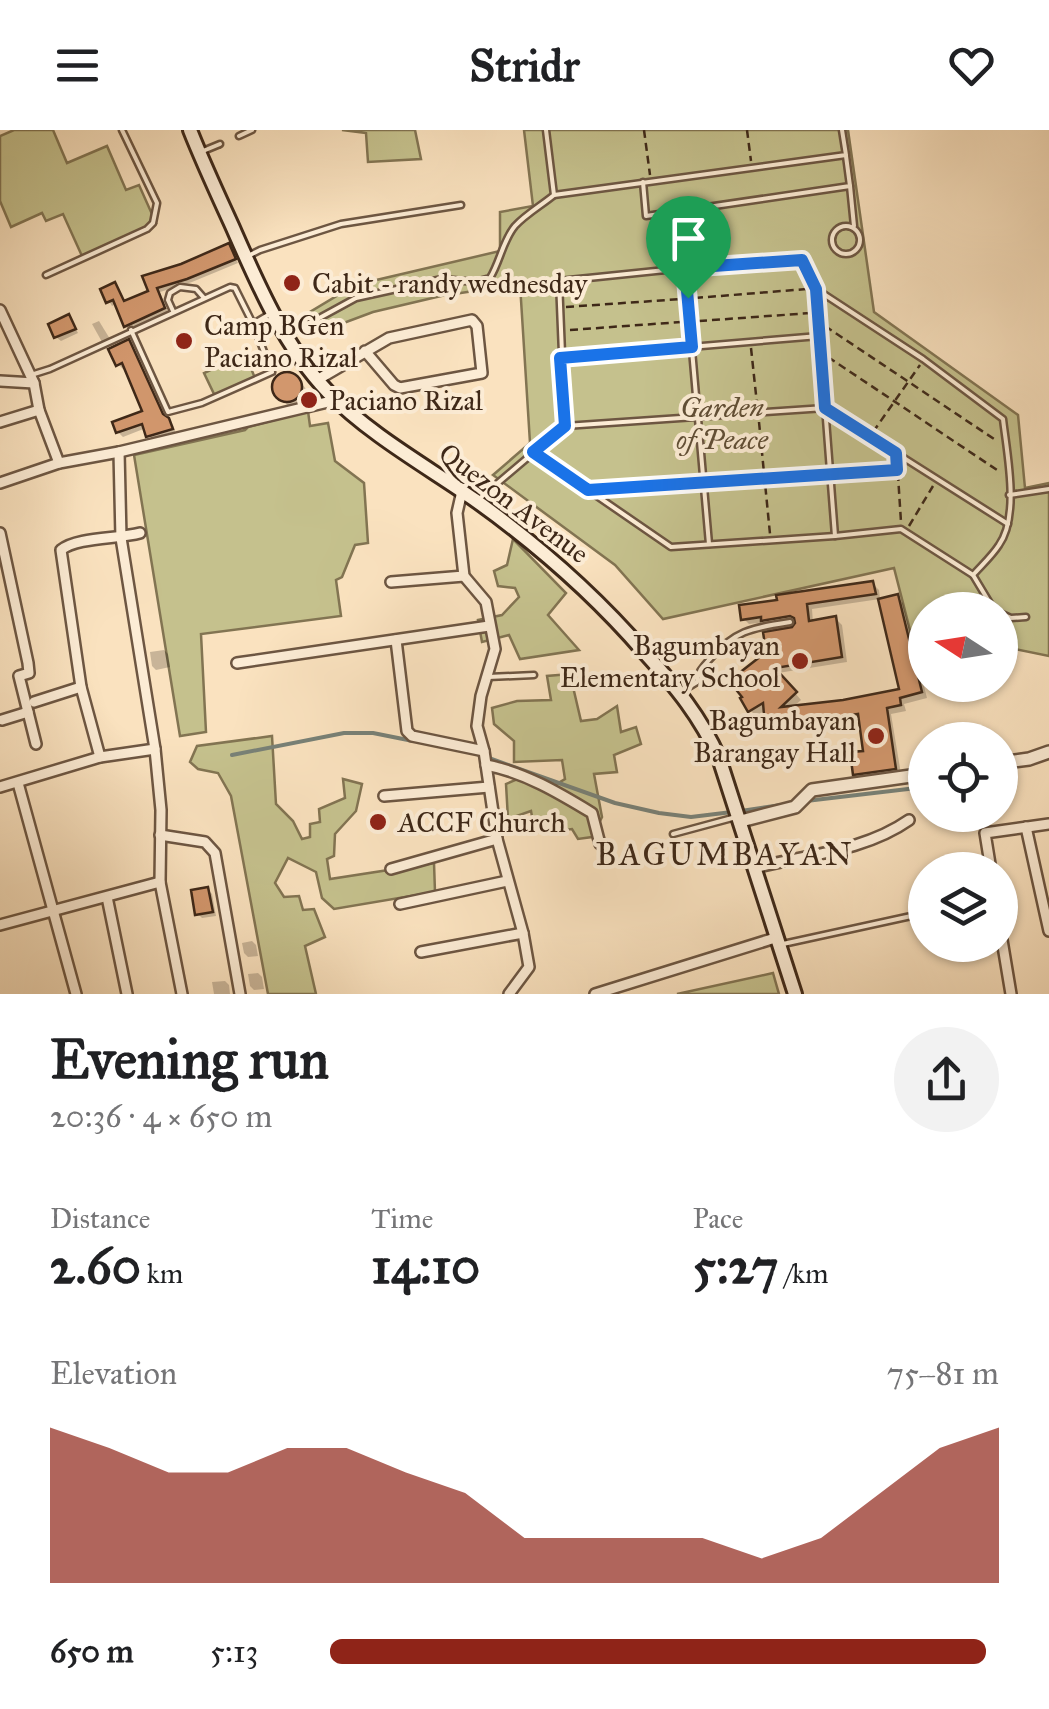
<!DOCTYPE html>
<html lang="en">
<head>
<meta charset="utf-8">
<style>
	:root { --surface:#fff; --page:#f2f2f2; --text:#202124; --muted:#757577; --accent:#8f2418 }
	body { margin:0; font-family:"IM FELL Great Primer",serif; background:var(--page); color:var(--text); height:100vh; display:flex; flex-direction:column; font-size:38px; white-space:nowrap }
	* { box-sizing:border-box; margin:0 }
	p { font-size:32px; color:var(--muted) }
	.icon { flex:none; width:55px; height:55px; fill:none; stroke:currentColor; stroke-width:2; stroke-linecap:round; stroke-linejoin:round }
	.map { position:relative; height:864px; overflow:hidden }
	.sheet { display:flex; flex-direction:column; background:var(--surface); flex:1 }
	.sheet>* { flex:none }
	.needle { width:65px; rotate:282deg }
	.controls { position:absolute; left:908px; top:462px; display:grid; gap:20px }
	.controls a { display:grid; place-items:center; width:110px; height:110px; border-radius:50%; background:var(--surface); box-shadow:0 2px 8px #0004; font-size:50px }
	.pin { position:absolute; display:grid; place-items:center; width:85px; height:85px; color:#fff; margin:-102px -42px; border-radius:50% 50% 50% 0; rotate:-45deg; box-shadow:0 0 10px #0007 }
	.pin .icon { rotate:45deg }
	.round { display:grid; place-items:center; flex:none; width:105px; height:105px; border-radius:52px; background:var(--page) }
	.summary { display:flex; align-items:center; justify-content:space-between; height:170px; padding:0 50px }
	h1 { font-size:55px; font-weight:800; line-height:75px }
	.figures { display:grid; grid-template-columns:repeat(3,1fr); gap:15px; height:170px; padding:10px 50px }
	.figures div { display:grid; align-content:center }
	.figures b { font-size:50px; font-weight:800 }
	.figures small { font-size:28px; font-weight:400 }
	.figures p { font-size:28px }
	.chart { height:280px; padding:20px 50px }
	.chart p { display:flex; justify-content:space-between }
	.chart svg { width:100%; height:180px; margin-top:10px; fill:var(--accent); opacity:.7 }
	ul { padding:0 50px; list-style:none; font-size:32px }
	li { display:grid; grid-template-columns:160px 120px 1fr; align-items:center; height:75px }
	li i { height:25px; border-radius:12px; background:var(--accent) }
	header { display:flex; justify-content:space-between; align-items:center; height:130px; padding:0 50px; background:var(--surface); font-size:45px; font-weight:800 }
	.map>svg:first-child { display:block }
</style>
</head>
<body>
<header><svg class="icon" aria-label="menu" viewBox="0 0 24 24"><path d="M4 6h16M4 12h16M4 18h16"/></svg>Stridr<svg class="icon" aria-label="heart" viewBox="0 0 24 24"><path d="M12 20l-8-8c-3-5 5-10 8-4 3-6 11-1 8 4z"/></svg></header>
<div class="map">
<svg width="1049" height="864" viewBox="0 0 1049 864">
	<rect width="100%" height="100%" fill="#fae2bf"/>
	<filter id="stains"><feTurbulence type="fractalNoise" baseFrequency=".002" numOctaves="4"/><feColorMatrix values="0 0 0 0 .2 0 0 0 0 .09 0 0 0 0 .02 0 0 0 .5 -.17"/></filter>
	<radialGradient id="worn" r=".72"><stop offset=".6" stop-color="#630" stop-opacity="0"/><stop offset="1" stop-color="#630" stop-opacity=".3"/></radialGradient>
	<g fill="#c5c18d" stroke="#827452" stroke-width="2.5">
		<polygon points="14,0 53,0 67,33 107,16 126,60 139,55 156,93 82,126 63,84 46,91 42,83 11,97 0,71 0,6"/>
		<polygon points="342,0 415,0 421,29 368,32 366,3"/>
		<polygon points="524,0 848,0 874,182 1018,285 1025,358 1049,353 1049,526 1010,518 1003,492 1000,492 1000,480 925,480 925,502 911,504 894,438 663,489 615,435 493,345 530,313 520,154 441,166 373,182 317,203 305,185 355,155 500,121 500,82 533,76"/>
		<polygon points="245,224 255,248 215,266 204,243"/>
		<polygon points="308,281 310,296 328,293 335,331 364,353 368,413 355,415 342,447 336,450 341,486 201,504 206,602 180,606 134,325 245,300 248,297"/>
		<polygon points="513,409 566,463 548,485 579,520 520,529 509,505 482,512 478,490 502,485 519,467 515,458 498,456 494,441 507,435"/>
		<polygon points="570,544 581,591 597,589 617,576 621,602 636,597 641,614 614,625 617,642 594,644 602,687 592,707 578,709 572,699 535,703 531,681 508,689 506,654 522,647 553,656 565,649 562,630 514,632 514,611 494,594 492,578 517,571 551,570 547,546"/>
		<polygon points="272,606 276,674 293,691 302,709 310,707 310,694 320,692 319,679 345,668 343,649 362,654 356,681 335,704 334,726 327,729 330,749 434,733 435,762 334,779 322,768 316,742 288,728 275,753 284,767 299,766 303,780 314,779 325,807 305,816 316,864 268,864 231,666 218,643 198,639 190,632 197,616"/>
		<polygon points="773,843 779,864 677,864"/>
	</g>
	<g fill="#0003">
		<polygon points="228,116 238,133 192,152 160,162 168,182 131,200 127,196 117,173 112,176 103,161 125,174 151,162 182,136"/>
		<polygon points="69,187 78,203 61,211 56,207"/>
		<polygon points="99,191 110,209 102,212 92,194"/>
		<polygon points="128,212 133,217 166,289 173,295 176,304 153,311 146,298 123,307 118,302 145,282 126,238 123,239 118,234"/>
		<polygon points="284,244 296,246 309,263 307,273 299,278 288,276 274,260 276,249"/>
		<polygon points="873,454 879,460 880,469 812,479 813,493 836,489 842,495 847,532 778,543 801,570 792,578 902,561 897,467 903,473 927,568 904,574 906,581 891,584 901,644 862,649 856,644 865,623 861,590 796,599 774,600 768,594 766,580 756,586 750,580 797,491 770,496 766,492 749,494 743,488"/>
		<polygon points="164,520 168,524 170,537 156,540 152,536 150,522"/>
		<polygon points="208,760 212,764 216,786 202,788 198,784"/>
		<polygon points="252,811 256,815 258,826 248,827 244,823 242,813"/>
		<polygon points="258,843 262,847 264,859 254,860 250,856 248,844"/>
		<polygon points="225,851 229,855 230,864 214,864 212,852"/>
	</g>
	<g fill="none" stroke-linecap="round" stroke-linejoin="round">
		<g stroke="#788177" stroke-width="4">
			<polyline points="232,625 344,603 373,603 413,611"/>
			<polyline points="486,627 615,673 659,683 691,687 732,682"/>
			<polyline points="806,671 925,657"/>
			<polyline points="741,681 781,675"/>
		</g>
	</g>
	<g fill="#d2976d" stroke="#3e2818" stroke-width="2.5">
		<polygon points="229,113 236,129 187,149 157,158 165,178 124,197 113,170 106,173 100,159 115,152 124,171 148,161 142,146 181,134"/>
		<polygon points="69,184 76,199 54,208 48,194"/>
		<polygon points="129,209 163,284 169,288 173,299 146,307 142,294 116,303 112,292 142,281 122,233 116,236 108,219"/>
		<circle cx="287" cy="257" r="15"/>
		<polygon points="873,451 876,464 807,474 809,491 836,486 842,527 775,538 797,562 781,577 843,570 899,559 878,469 898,464 922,562 900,568 901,575 887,578 896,639 853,645 850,622 863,621 858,584 788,595 787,593 765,596 763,573 748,582 740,568 742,567 729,551 766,522 763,502 792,497 795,493 794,488 790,486 761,491 761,487 741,490 739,475 777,470 776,465"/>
		<polygon points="208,757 213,782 195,785 191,760"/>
	</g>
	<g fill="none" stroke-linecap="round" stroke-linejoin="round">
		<defs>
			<g id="service">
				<polyline points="239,6 252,0"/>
				<polyline points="203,21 220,14"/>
				<polyline points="643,52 646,86 850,56 846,26"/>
				<polyline points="850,56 854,96"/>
				<polyline points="554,65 846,25 842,0"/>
				<circle cx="846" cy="110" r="14"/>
				<polyline points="248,126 260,120 341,94 461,75"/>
				<polyline points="685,140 709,414"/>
				<polyline points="46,145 147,99 153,93 157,73 122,0"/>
				<polyline points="816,159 835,406"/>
				<polyline points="173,181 168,170 170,163 180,157 196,159 204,168"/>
				<polyline points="253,194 270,184"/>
				<path d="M 290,204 L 356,168 L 442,149 L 475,152 L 490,148 C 500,132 503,110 515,96 C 526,84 542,75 554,65 L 546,0"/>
				<polyline points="560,228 819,206"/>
				<polyline points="31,245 50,239 230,157 235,158 253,194 272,242 202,273 168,282 131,200"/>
				<polyline points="565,296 825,278 1008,394"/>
				<polyline points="1009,365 1049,359"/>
				<path d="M 479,369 L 565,296 L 559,151 L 685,138 L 802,130 L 816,159 L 923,229 L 1003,289 C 1007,324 1020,385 999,415 C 992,426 981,436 973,445 L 901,399 L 835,406 L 671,417 L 533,322"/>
				<polyline points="973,445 991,475 997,480"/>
				<polyline points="1000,483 1011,488 1026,487"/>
				<polyline points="488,547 534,545"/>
				<path d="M 684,560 L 697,552 C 698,542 702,538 709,530 C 735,500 752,498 790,492"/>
				<polyline points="673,704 736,687"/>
				<polyline points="783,814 925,783"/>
			</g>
			<g id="minor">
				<polyline points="0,180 34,253 39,280 59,333"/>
				<polyline points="317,250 389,208 472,190 477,196 482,243 400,258 394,255 365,221"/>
				<polyline points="0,251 34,253"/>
				<polyline points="0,292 39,280"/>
				<polyline points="119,322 121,408 155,619 161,680 160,752 182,864"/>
				<polyline points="0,353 59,333 119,322 336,270"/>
				<polyline points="462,361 457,383 464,446 486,472 495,519 481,566 477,596 484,621 497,709 523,803 529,837 509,864"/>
				<polyline points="0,403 28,533 29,543 19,546 36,614"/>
				<polyline points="391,452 464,446"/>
				<polyline points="396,510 407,601 412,606 484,621"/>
				<polyline points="237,533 489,496"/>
				<polyline points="34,572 81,557"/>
				<polyline points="2,590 28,582"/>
				<path d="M 100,627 L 81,557 L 61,420 C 77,407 118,409 140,403"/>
				<path d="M 486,635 C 524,642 559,663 592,683 L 600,714"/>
				<polyline points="18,653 76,864"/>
				<polyline points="0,657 100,627 155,619"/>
				<polyline points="384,666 489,657"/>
				<polyline points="1026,697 1049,801"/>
				<polyline points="160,705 205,712 215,723 240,864"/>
				<path d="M 754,738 C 806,725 865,721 909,690"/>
				<polyline points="391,739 497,709"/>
				<polyline points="991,740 985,703 1049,694"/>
				<polyline points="107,767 127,864"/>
				<polyline points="400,774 507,751"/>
				<polyline points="0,795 160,752"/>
				<polyline points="1000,798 1011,864"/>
				<polyline points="421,822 523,803"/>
				<polyline points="595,864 775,808"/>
			</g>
			<g id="tertiary">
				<polyline points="1000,633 1029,629 1049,622"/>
				<polyline points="741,691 795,677 812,660 925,644"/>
			</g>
			<path id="secondary" d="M 190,0 C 203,33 218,65 233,98 C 258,155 284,216 328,262 C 370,305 426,336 475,370 C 538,415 595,465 645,523 C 676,557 700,586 719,628 L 795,864"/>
		</defs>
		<use href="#service" stroke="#6d5642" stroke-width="9"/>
		<use href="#minor" stroke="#6d5642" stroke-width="14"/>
		<use href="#tertiary" stroke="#6d5642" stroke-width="16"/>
		<use href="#secondary" stroke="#3e2818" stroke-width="18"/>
		<g stroke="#3e2818" stroke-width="2.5" stroke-dasharray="8 5" stroke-linecap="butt">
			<polyline points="644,0 650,45"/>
			<polyline points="747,0 751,31"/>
			<polyline points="695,168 807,159"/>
			<polyline points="566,177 682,169"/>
			<polyline points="699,191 811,183"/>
			<polyline points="825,196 997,311"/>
			<polyline points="570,200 681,192"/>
			<polyline points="751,218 757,274"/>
			<polyline points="828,227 1000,342"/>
			<polyline points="759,292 770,404"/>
			<polyline points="873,302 920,235"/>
			<polyline points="897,330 901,392"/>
			<polyline points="839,343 897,340"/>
			<polyline points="709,351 821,344"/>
			<polyline points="599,359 696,352"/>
			<polyline points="909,396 933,356"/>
		</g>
		<use href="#service" stroke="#fcecd5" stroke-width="4"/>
		<use href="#minor" stroke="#fcecd5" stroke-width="9"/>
		<use href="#tertiary" stroke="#fcecd5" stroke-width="11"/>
		<use href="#secondary" stroke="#fcecd5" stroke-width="12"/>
	</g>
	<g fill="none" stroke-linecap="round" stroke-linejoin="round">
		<defs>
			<polygon id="route" points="802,130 816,159 825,278 896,323 897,340 588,360 533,322 565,296 560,228 692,217 685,138"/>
		</defs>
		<use href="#route" stroke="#fff" stroke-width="20"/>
		<use href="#route" stroke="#1a73e8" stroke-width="12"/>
	</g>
	<g fill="#8f2418" stroke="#fcecd5" stroke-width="4">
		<circle cx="292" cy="153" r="10"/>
		<circle cx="184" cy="211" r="10"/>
		<circle cx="309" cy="270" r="10"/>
		<circle cx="800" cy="531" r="10"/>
		<circle cx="876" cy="606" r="10"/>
		<circle cx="378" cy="692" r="10"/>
	</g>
	<g text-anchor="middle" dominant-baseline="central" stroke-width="8" stroke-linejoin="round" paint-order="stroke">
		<g font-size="28" fill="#3e2818" stroke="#fcecd5" text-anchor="start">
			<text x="312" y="153">Cabit - randy wednesday</text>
			<text x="204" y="195">Camp BGen<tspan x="204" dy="32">Paciano Rizal</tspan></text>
			<text x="329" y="270">Paciano Rizal</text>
			<text x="780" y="515" text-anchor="end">Bagumbayan<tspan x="780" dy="32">Elementary School</tspan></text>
			<text x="856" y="590" text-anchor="end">Bagumbayan<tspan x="856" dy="32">Barangay Hall</tspan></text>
			<text x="398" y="692">ACCF Church</text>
		</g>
		<g font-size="28" font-style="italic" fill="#604e35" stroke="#fcecd5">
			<text x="722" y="277">Garden<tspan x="722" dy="32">of Peace</tspan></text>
		</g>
		<g font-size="28" fill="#3e2818" stroke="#fcecd5">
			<text transform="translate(514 373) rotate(37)">Quezon Avenue</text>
		</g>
		<g font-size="32" letter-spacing="2.5" fill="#3e2818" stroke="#fcecd5">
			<text x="725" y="724">BAGUMBAYAN</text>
		</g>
	</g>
	<rect width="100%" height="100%" filter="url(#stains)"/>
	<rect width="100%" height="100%" fill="url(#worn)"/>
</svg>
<div class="controls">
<a><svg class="needle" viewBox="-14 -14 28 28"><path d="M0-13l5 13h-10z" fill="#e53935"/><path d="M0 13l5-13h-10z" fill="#757577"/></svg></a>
<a><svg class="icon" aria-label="locate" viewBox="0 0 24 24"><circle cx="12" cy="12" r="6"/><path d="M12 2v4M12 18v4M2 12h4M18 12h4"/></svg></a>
<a><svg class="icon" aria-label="layers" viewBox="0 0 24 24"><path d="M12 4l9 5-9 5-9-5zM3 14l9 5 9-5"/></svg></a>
</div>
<div class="pin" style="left:688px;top:168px;background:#1e9e55"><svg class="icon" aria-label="arrive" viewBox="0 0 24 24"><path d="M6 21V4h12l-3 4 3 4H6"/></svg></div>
</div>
<section class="sheet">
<div class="summary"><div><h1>Evening run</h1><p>20:36 · 4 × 650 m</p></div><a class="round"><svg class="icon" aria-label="share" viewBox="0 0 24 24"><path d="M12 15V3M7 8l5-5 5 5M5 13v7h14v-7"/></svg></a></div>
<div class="figures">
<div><p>Distance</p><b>2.60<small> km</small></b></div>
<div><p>Time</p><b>14:10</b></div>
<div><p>Pace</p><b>5:27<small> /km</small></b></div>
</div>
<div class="chart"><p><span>Elevation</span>75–81 m</p>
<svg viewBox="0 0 160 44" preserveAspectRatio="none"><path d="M0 44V6L10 11L20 17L30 17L40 11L50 11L60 17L70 22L80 33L90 33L100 33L110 33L120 38L130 33L140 22L150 11L160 6V44z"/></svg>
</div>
<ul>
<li><b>650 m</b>5:13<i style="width:98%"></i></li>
</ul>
</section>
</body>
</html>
